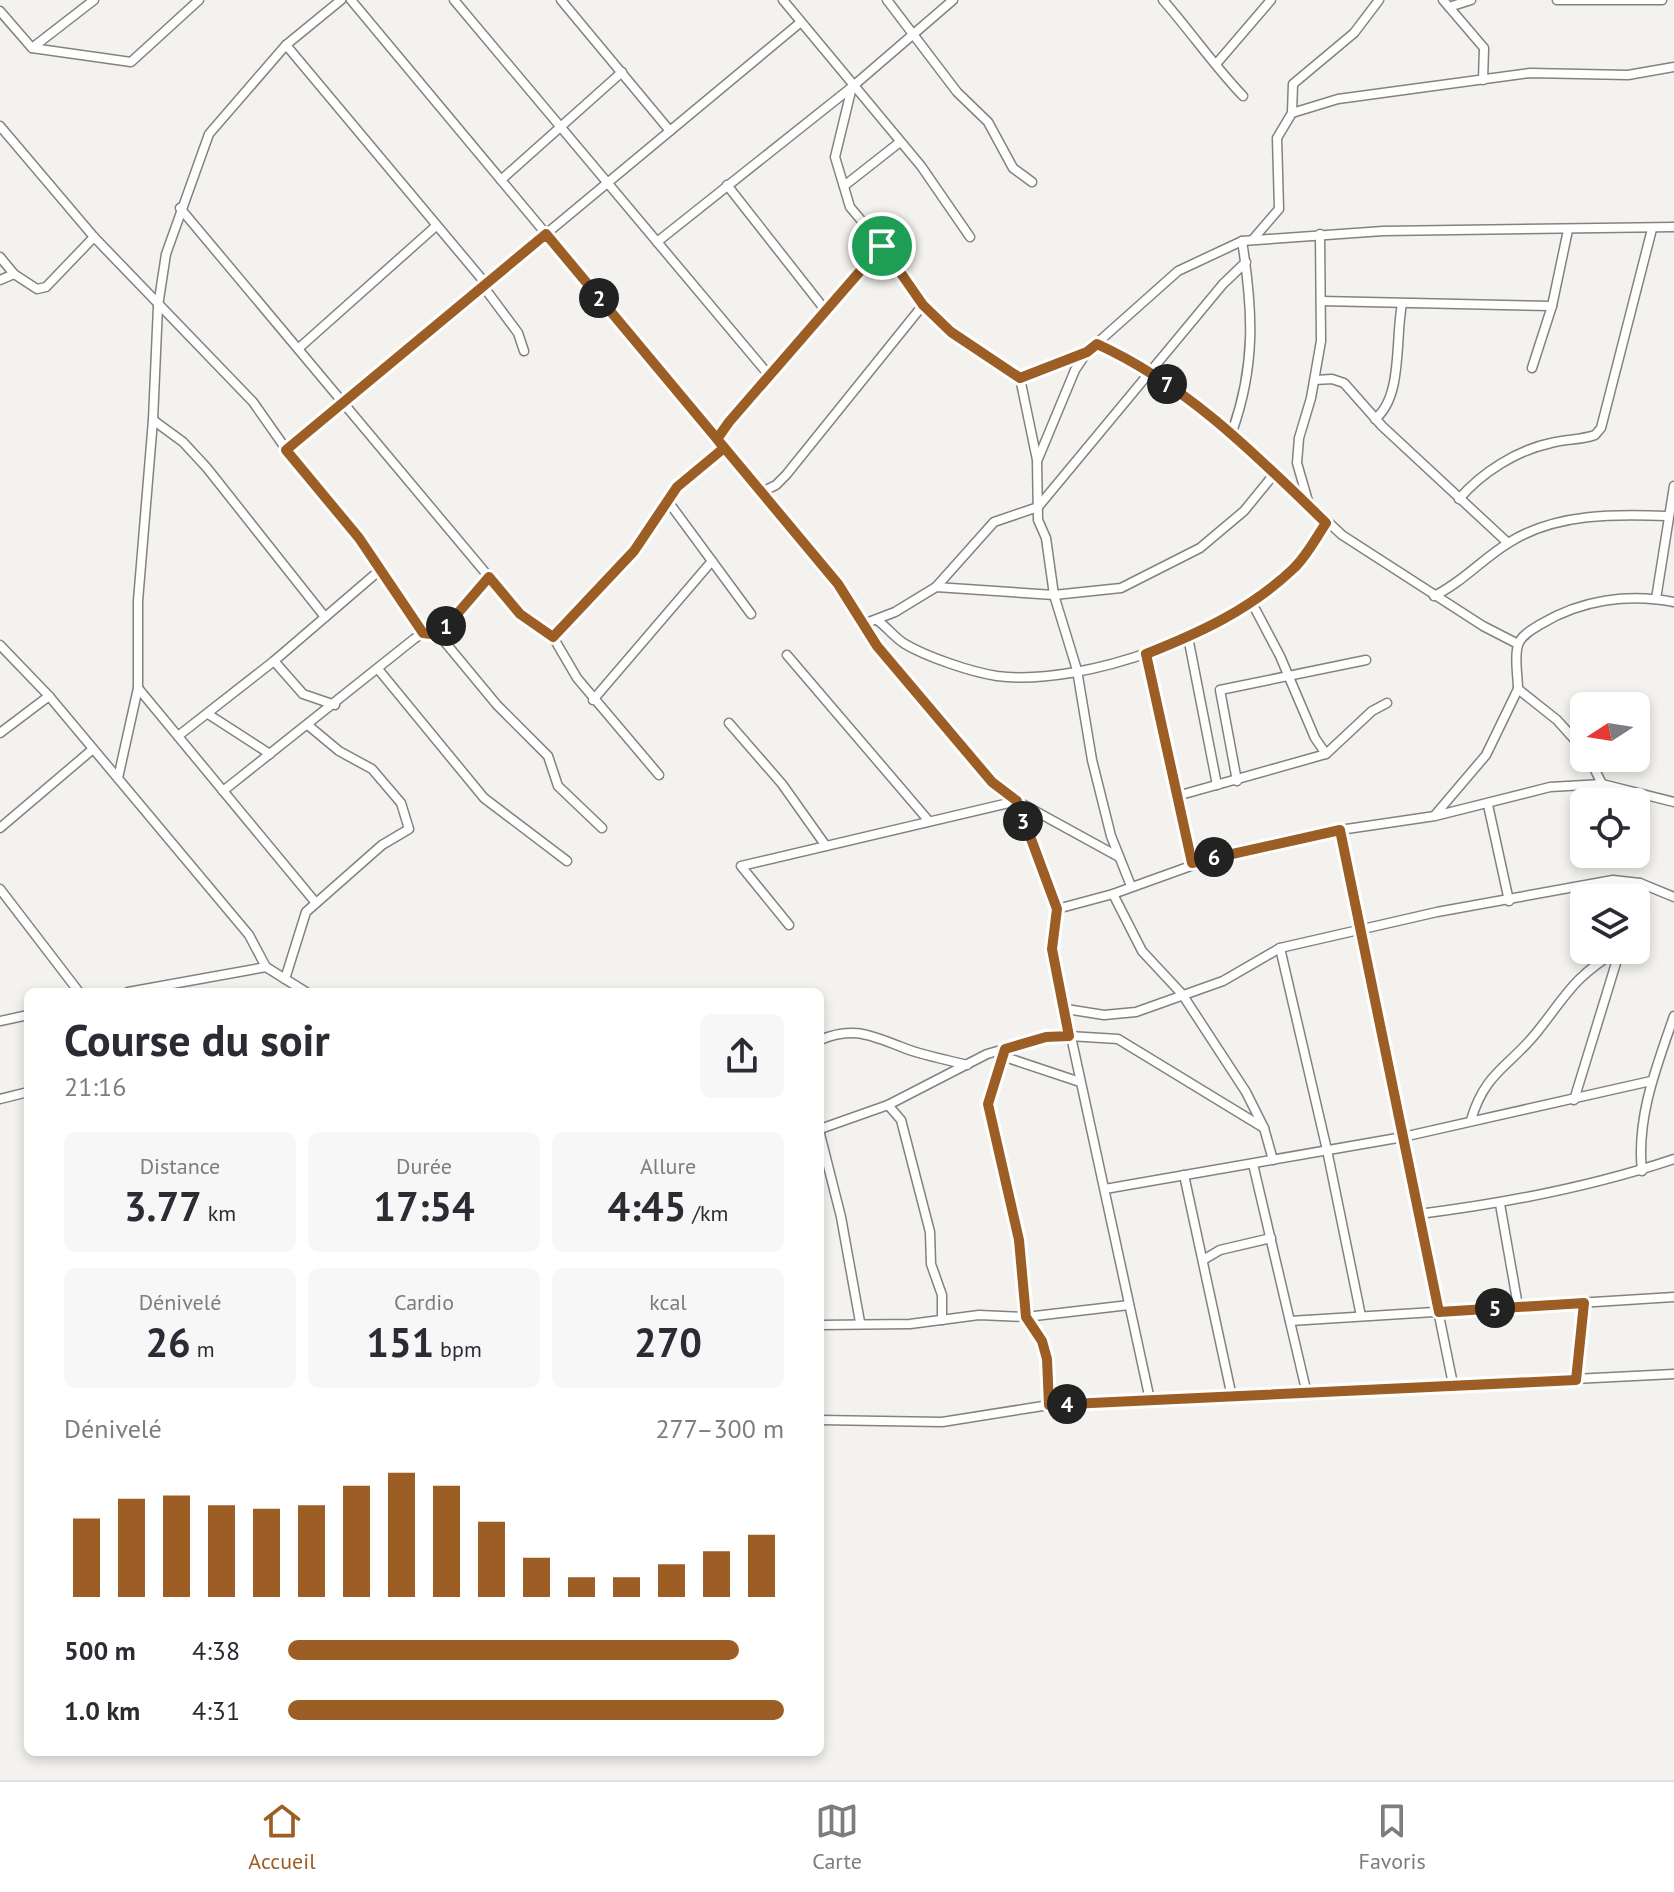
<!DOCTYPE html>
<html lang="fr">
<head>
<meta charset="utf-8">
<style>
	:root { --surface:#fff; --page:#f7f7f7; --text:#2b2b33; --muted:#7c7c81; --line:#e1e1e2; --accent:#9c5e24 }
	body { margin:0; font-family:"PT Sans",sans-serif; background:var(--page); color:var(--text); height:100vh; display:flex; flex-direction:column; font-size:30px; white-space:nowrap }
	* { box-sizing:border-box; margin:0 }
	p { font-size:26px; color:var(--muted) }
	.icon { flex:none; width:44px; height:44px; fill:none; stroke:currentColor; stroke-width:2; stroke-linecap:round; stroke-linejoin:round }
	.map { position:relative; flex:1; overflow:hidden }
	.side { position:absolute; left:24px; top:988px; width:800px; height:768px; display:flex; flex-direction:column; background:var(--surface); border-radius:12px; box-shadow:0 4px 12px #0003 }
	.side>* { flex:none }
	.needle { width:52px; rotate:258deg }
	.controls { position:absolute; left:1570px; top:692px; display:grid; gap:16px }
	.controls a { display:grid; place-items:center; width:80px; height:80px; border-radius:12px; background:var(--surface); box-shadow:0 4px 12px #0003; font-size:40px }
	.pin { position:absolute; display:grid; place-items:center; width:68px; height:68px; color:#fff; margin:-34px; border:4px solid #fff; border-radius:50%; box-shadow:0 2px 8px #0007 }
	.km { position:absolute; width:40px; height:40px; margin:-20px; border-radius:50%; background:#222; color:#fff; font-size:22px; line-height:40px; text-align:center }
	.round { display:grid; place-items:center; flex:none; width:84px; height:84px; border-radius:12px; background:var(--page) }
	.overview { display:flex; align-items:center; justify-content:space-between; height:136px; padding:0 40px }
	h1 { font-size:44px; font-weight:700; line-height:60px }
	.stats { display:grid; grid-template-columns:repeat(3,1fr); gap:12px; height:136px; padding:8px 40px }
	.stats div { display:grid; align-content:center; border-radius:12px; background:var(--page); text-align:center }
	.stats b { font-size:40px; font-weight:700 }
	.stats small { font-size:22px; font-weight:400 }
	.stats p { font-size:22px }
	.chart { height:224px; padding:16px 40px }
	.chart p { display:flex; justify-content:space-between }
	.chart svg { width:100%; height:144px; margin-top:8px; stroke:var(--accent); stroke-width:6 }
	ul { padding:0 40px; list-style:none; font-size:26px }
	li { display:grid; grid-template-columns:128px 96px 1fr; align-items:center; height:60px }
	li i { height:20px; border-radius:10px; background:var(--accent) }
	.tabs { display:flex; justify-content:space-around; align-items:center; height:112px; border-top:2px solid var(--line); background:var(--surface); font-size:22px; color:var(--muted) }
	.tabs a { display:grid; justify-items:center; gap:4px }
	.tabs .active { color:var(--accent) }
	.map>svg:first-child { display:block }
</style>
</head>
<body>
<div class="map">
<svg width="1674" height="1780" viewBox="0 0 1674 1780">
	<rect width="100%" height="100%" fill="#f4f2ee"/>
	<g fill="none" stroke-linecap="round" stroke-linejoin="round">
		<defs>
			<g id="street">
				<polyline points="351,0 838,584 877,646 992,782 1017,801 1057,909 1052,949 1150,1400"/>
				<polyline points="454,0 768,374"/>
				<polyline points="561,0 670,131"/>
				<polyline points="783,0 921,166 970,237"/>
				<polyline points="887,0 957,92 988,122 1013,168 1032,182"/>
				<path d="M 1163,0 C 1191,32 1215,67 1243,96"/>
				<polyline points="1443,0 1484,48 1483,80"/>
				<polyline points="1557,0 1662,0"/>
				<polyline points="1449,7 1471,0"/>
				<polyline points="0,11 32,48 131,62 199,0"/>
				<polyline points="286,45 486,284"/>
				<polyline points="32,48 94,0"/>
				<polyline points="1217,63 1271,0"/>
				<polyline points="852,87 835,157 850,207 893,258 923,305 967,345 1020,378 1037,460 1038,520 1046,538 1054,595 1077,670 1092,760 1111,836 1131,886"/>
				<polyline points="1292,113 1338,99 1530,73 1628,75 1674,67"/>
				<polyline points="0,126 94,237 253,402 293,459 338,511 390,581 423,633"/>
				<polyline points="501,180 622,72"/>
				<polyline points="727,185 826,311"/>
				<polyline points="844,186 900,142"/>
				<polyline points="180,208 520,614 553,637 577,678 659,775"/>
				<polyline points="1254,238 1279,209 1277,138 1292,113 1293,84 1354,33 1379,0"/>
				<path d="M 1242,241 C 1253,310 1256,365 1232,432 L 1342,535 L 1483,626 L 1518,644"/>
				<polyline points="657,242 852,87 953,0"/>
				<polyline points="0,257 14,274"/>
				<polyline points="0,280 14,274 37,289 46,287 94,237"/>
				<polyline points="483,286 518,333 524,351"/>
				<polyline points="1321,301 1552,306"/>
				<polyline points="1097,344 1152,373 1232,432"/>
				<polyline points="299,348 436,226"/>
				<polyline points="1532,368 1552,306 1568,230"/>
				<polyline points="1020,378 1087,353"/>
				<polyline points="1315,380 1332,379 1344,383 1382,426 1508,543"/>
				<path d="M 1375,419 C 1403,397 1395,339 1402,304"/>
				<polyline points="153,420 183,442 207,468 325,617"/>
				<polyline points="717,439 768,374 807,335 882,246"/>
				<polyline points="286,450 801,22"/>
				<polyline points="1038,459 1075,370 1087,352 1178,271 1242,241 1383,231 1674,227"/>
				<polyline points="762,492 776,485 786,475 923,305"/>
				<path d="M 1459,499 C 1481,473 1517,450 1551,443 C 1566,439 1581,440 1595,435 L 1601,428 L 1652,229"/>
				<polyline points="667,500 751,614"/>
				<polyline points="1310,508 1297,463 1299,438 1311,398 1321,341 1320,234"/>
				<polyline points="936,587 994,522 1038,507 1223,284 1246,262"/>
				<path d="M 1434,596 C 1463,582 1483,558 1510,542 C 1556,513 1616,514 1667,516"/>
				<polyline points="1656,599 1674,486"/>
				<polyline points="1252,603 1280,656 1315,738 1326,754"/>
				<path d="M 877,620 C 887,627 895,638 905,644 C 927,657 971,672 997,676 C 1084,687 1233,632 1294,568 C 1306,555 1316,538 1326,523"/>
				<polyline points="861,625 895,612 936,587 1054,595 1121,588 1200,548 1244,511 1275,473"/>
				<polyline points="439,635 497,705 548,756 558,786 602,828"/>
				<polyline points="553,637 634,551 677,487 724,448"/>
				<polyline points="1188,637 1217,785"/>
				<polyline points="0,645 49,696 249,935 266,967 306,992"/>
				<polyline points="1146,654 1192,863"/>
				<polyline points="787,655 928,820"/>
				<polyline points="274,661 303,694 335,705"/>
				<polyline points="378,669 484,798 567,861"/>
				<polyline points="138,688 316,903"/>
				<polyline points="593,700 712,561"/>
				<polyline points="208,714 270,754"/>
				<polyline points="729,723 782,784 826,846"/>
				<polyline points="0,733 49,696"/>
				<polyline points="178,736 274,661 380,570"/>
				<path d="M 1584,750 L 1557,720 L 1518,689 C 1518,676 1514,658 1518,645 C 1521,635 1533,629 1541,624 C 1581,600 1628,593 1674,602"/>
				<polyline points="1589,758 1602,784"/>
				<polyline points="118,778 138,688 138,601 153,420 158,306 166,254 209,134 286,45 341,0"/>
				<polyline points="1237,781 1220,690 1366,660"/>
				<polyline points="223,791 414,639 423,633 439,635 489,577"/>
				<polyline points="1177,796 1326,754 1372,711 1387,703"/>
				<polyline points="1488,805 1509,901"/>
				<polyline points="1435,815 1486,755 1518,689"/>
				<polyline points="0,828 93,749"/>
				<polyline points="1340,830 1453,1384"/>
				<polyline points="0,889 79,992"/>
				<polyline points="1113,894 1142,951 1182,994 1246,1092 1264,1128 1273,1160"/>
				<polyline points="1636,898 1640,883"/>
				<polyline points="1057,909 1113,894 1224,854 1340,830 1435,816 1550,787 1602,784 1674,802"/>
				<polyline points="789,925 741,866 1017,801 1119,857"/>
				<polyline points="1280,948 1327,1150 1361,1316"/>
				<polyline points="285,979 306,912 382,845 409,829 401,803 372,769 339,751 309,726"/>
				<polyline points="128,992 266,967"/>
				<polyline points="1066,1009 1104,1015 1136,1012 1223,981 1280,948 1437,912 1613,880 1640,883 1674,897"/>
				<polyline points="0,1021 28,1015"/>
				<path d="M 820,1040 C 851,1026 870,1035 899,1046 C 920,1055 944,1059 967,1065"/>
				<polyline points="1005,1057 1080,1082"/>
				<polyline points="0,1099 28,1092"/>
				<polyline points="1574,1100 1620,950"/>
				<polyline points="888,1105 901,1120 930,1232 931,1264 942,1295 942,1320"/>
				<path d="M 1471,1120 C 1485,1072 1509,1067 1537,1032 C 1568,993 1573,978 1618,950"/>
				<polyline points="820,1129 888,1105 987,1054 1046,1037 1069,1036 1118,1039 1264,1128"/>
				<polyline points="820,1134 841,1217 860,1322"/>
				<polyline points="1253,1164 1307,1394"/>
				<path d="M 1642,1171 C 1636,1118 1657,1065 1674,1016"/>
				<polyline points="1184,1175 1232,1397"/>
				<polyline points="1105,1189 1403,1137 1651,1081"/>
				<polyline points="1500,1204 1518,1306"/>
				<path d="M 1419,1214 C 1507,1203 1591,1187 1674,1159"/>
				<polyline points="1203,1260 1220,1250 1271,1238"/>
				<polyline points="1290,1321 1674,1297"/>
				<polyline points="820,1325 910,1324 979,1315 1026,1317 1129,1305"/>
				<polyline points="1576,1380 1584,1303"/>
				<polyline points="1049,1405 1674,1374"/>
				<polyline points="820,1420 942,1422 1049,1405 1047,1359 1042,1341 1026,1317 1019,1240 988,1104 1005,1049"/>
			</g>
		</defs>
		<use href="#street" stroke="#84827f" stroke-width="11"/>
		<use href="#street" stroke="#fff" stroke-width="8"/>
	</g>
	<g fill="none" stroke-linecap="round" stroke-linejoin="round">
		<defs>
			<path id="route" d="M 882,246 L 729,422 L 717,439 L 724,448 L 677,487 L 634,551 L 553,637 L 520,614 L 489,577 L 439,635 L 423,633 L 359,538 L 286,450 L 546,234 L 838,584 L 877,646 L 992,782 L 1017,801 L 1057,909 L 1052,949 L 1069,1036 L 1046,1037 L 1005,1049 L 988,1104 L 1019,1240 L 1026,1317 L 1042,1341 L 1047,1359 L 1049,1405 L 1576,1380 L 1584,1303 L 1439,1312 L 1340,830 L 1192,863 L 1146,654 C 1199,633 1250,610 1293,569 C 1306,557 1316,538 1326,523 C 1256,455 1187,385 1097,344 L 1087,352 L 1020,378 L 951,332 L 923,305 L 882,246"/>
		</defs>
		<use href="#route" stroke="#fff" stroke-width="16"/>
		<use href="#route" stroke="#9c5e24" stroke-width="10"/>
	</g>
</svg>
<div class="controls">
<a><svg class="needle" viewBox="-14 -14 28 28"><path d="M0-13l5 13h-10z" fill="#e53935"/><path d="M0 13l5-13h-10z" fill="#7c7c81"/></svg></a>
<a><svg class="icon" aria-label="locate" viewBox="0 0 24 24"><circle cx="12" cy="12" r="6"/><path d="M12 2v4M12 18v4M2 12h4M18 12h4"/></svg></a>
<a><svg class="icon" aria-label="layers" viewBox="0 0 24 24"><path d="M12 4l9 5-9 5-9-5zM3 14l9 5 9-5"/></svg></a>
</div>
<div class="pin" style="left:882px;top:246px;background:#1e9e55"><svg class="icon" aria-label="arrive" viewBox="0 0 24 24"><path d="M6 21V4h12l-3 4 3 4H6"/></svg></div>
<b class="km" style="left:446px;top:626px">1</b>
<b class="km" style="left:599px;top:298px">2</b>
<b class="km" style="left:1023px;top:821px">3</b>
<b class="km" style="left:1067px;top:1404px">4</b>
<b class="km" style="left:1495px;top:1308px">5</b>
<b class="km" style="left:1214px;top:857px">6</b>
<b class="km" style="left:1167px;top:384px">7</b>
<section class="side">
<div class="overview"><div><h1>Course du soir</h1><p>21:16</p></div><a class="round"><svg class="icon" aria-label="share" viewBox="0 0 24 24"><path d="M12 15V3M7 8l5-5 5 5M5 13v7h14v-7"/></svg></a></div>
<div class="stats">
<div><p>Distance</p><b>3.77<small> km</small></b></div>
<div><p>Durée</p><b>17:54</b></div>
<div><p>Allure</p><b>4:45<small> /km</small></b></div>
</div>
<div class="stats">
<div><p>Dénivelé</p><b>26<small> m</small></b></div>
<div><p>Cardio</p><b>151<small> bpm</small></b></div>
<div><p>kcal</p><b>270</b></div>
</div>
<div class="chart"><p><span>Dénivelé</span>277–300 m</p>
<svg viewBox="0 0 160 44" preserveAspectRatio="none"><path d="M5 44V20M15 44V14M25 44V13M35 44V16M45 44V17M55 44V16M65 44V10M75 44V6M85 44V10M95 44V21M105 44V32M115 44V38M125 44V38M135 44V34M145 44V30M155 44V25"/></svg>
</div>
<ul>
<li><b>500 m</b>4:38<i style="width:91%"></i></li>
<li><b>1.0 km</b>4:31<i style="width:100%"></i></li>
</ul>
</section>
</div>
<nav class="tabs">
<a class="active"><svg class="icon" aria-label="home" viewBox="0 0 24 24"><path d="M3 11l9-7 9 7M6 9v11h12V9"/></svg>Accueil</a>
<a><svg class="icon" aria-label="map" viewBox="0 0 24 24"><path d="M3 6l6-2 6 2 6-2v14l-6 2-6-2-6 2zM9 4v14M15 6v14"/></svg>Carte</a>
<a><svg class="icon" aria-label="saved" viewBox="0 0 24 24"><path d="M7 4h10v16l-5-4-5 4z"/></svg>Favoris</a>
</nav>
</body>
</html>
